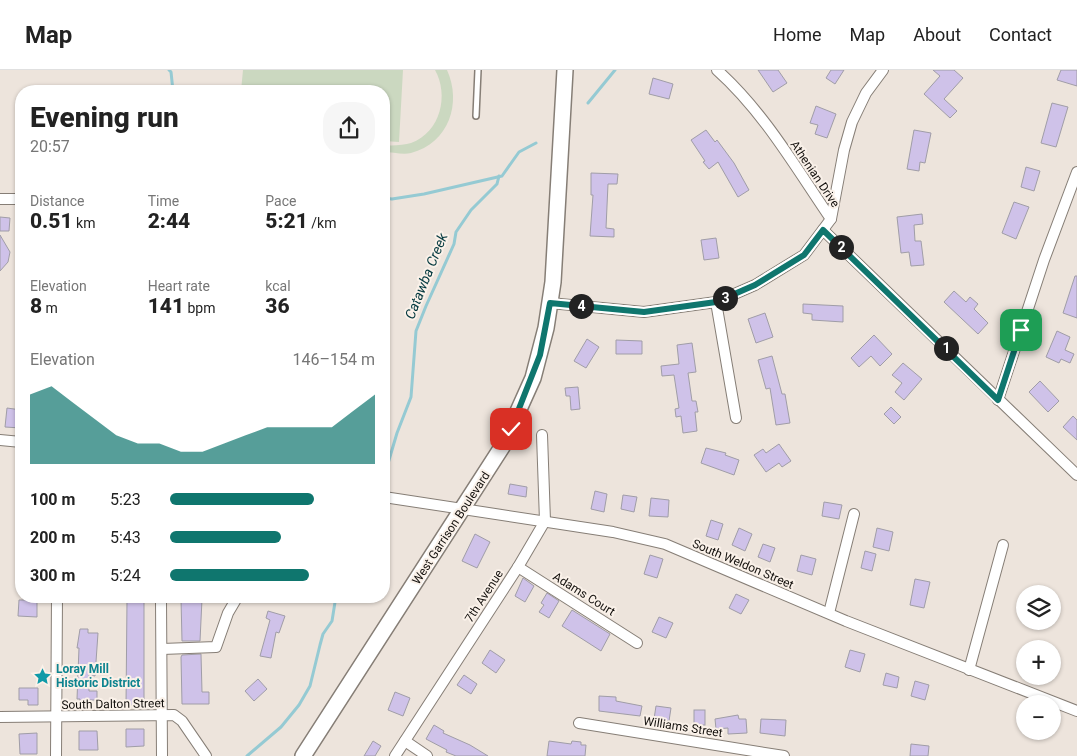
<!DOCTYPE html>
<html lang="en">
<head>
<meta charset="utf-8">
<style>
	:root { --surface:#fff; --page:#f6f6f6; --text:#222; --muted:#767676; --line:#e0e0e0; --accent:#0f766e }
	body { margin:0; font-family:Roboto,sans-serif; background:var(--page); color:var(--text); height:100vh; display:flex; flex-direction:column; font-size:19px; white-space:nowrap }
	* { box-sizing:border-box; margin:0 }
	p { font-size:16px; color:var(--muted) }
	.icon { flex:none; width:28px; height:28px; fill:none; stroke:currentColor; stroke-width:2; stroke-linecap:round; stroke-linejoin:round }
	.map { position:relative; flex:1; overflow:hidden }
	.details { position:absolute; left:15px; top:15px; width:375px; height:518px; display:flex; flex-direction:column; background:var(--surface); border-radius:20px; box-shadow:0 1px 4px #0004 }
	.details>* { flex:none }
	.tools { position:absolute; left:1016px; top:515px; display:grid; gap:10px }
	.tools a { display:grid; place-items:center; width:45px; height:45px; border-radius:50%; background:var(--surface); box-shadow:0 1px 4px #0004; font-size:25px }
	.pin { position:absolute; display:grid; place-items:center; width:42px; height:42px; color:#fff; margin:-21px; border-radius:10px; box-shadow:0 2px 8px #0006 }
	.km { position:absolute; width:25px; height:25px; margin:-12px; border-radius:50%; background:#222; color:#fff; font-size:14px; line-height:25px; text-align:center }
	.round { display:grid; place-items:center; flex:none; width:52px; height:52px; border-radius:20px; background:var(--page) }
	.headline { display:flex; align-items:center; justify-content:space-between; height:85px; padding:0 15px }
	h1 { font-size:28px; font-weight:800; line-height:38px }
	.stats { display:grid; grid-template-columns:repeat(3,1fr); gap:8px; height:85px; padding:5px 15px }
	.stats div { display:grid; align-content:center }
	.stats b { font-size:21px; font-weight:800 }
	.stats small { font-size:14px; font-weight:400 }
	.stats p { font-size:14px }
	.chart { height:140px; padding:10px 15px }
	.chart p { display:flex; justify-content:space-between }
	.chart svg { width:100%; height:90px; margin-top:5px; fill:var(--accent); opacity:.7 }
	ul { padding:0 15px; list-style:none; font-size:16px }
	li { display:grid; grid-template-columns:80px 60px 1fr; align-items:center; height:38px }
	li i { height:12px; border-radius:6px; background:var(--accent) }
	header { display:flex; align-items:center; gap:30px; box-sizing:border-box; height:70px; padding:0 25px; background:var(--surface); border-bottom:1px solid var(--line) }
	header strong { font-size:24px }
	nav { display:flex; gap:28px; margin-inline-start:auto; font-size:18px }
	.map>svg:first-child { display:block }
</style>
</head>
<body>
<header>
<strong>Map</strong>
<nav><a>Home</a><a>Map</a><a>About</a><a>Contact</a></nav>
</header>
<div class="map">
<svg width="1077" height="686" viewBox="0 0 1077 686">
	<rect width="100%" height="100%" fill="#ede4dc"/>
	<g fill="#cbd8c0">
		<polygon points="243,0 403,0 399,72 384,71 384,21 241,21"/>
		<path d="M 435,0 L 447,0 C 462,33 449,73 411,83 C 403,85 392,82 384,82 L 384,75 C 392,76 404,75 411,73 C 441,62 449,25 435,0 Z"/>
	</g>
	<g fill="none" stroke-linecap="round" stroke-linejoin="round">
		<g stroke="#95cad3" stroke-width="3">
			<polyline points="169,0 171,2 173,21"/>
			<polyline points="588,33 615,0"/>
			<polyline points="384,128 392,129 424,124 502,106 519,82 536,73"/>
			<polyline points="384,407 397,363 411,327 416,261 426,236 454,174 456,162 471,140 497,114 499,106"/>
			<polyline points="247,686 281,657 299,635 310,616 320,575 323,564 332,551 336,526"/>
		</g>
	</g>
	<g fill="#cfc2e9" stroke="#a09da7">
		<polygon points="758,0 778,0 787,13 773,22"/>
		<polygon points="831,0 844,0 835,14 826,8"/>
		<polygon points="933,0 954,0 963,8 944,29 957,41 950,48 924,24 940,6"/>
		<polygon points="1061,0 1077,0 1077,16 1057,10"/>
		<polygon points="653,8 673,14 669,29 649,24"/>
		<polygon points="1052,33 1068,37 1056,77 1041,73"/>
		<polygon points="816,36 836,44 827,68 815,64 818,55 810,53"/>
		<polygon points="706,60 715,72 717,70 734,93 749,120 738,127 718,92 709,99 703,92 705,91 691,70"/>
		<polygon points="914,60 931,63 925,93 920,92 919,101 907,99"/>
		<polygon points="1026,97 1040,101 1034,121 1021,117"/>
		<polygon points="591,103 618,104 617,114 608,114 606,158 614,159 614,167 590,166 593,125 591,125"/>
		<polygon points="1014,132 1029,137 1016,169 1002,163"/>
		<polygon points="922,144 923,154 914,155 915,171 921,171 924,195 911,196 909,182 901,183 897,147"/>
		<polygon points="0,147 10,148 9,161 0,161"/>
		<polygon points="0,165 10,182 8,192 0,201"/>
		<polygon points="716,168 719,188 704,190 701,170"/>
		<polygon points="1075,206 1077,206 1077,248 1063,243"/>
		<polygon points="954,221 966,232 970,227 978,234 974,239 988,253 978,264 944,232"/>
		<polygon points="803,234 843,236 843,252 812,250 812,244 803,243"/>
		<polygon points="765,243 773,267 756,273 748,249"/>
		<polygon points="1057,261 1070,267 1065,280 1074,284 1070,293 1061,289 1059,293 1046,287"/>
		<polygon points="874,265 892,284 880,296 871,286 859,297 851,288"/>
		<polygon points="587,269 599,277 586,298 574,291"/>
		<polygon points="616,270 642,271 642,284 616,284"/>
		<polygon points="692,273 696,302 688,303 692,331 696,331 698,342 695,342 697,361 683,363 681,346 676,347 675,339 679,338 674,305 662,306 661,296 679,294 677,275"/>
		<polygon points="772,286 782,324 785,324 790,353 776,355 770,318 766,319 758,290"/>
		<polygon points="903,293 922,309 904,330 895,322 902,313 892,305"/>
		<polygon points="1040,311 1059,331 1048,342 1029,322"/>
		<polygon points="578,317 580,339 571,340 570,326 566,326 565,318"/>
		<polygon points="891,337 901,347 894,354 884,344"/>
		<polygon points="7,338 21,340 21,358 5,357"/>
		<polygon points="1073,346 1077,350 1077,370 1063,357"/>
		<polygon points="779,374 791,391 782,397 779,393 766,402 754,385 763,379 766,383"/>
		<polygon points="706,378 726,383 725,385 739,390 734,405 701,393"/>
		<polygon points="510,414 527,417 526,427 508,424"/>
		<polygon points="595,421 607,424 604,442 591,439"/>
		<polygon points="623,425 637,427 634,442 621,439"/>
		<polygon points="651,428 669,430 668,447 649,446"/>
		<polygon points="824,432 842,435 839,449 822,446"/>
		<polygon points="711,450 723,454 718,470 706,466"/>
		<polygon points="739,458 752,464 745,481 732,475"/>
		<polygon points="877,458 893,462 889,481 873,477"/>
		<polygon points="475,464 490,472 477,498 462,491"/>
		<polygon points="763,474 775,478 770,492 758,487"/>
		<polygon points="865,481 876,484 872,501 861,498"/>
		<polygon points="650,485 663,489 657,508 644,504"/>
		<polygon points="801,485 816,489 812,505 797,501"/>
		<polygon points="523,508 534,516 525,532 515,526"/>
		<polygon points="915,509 930,512 924,538 910,535"/>
		<polygon points="547,523 559,531 549,548 539,542 544,535 541,533"/>
		<polygon points="736,524 749,530 741,544 729,538"/>
		<polygon points="181,529 202,529 200,571 182,571"/>
		<polygon points="19,530 37,530 37,547 18,546"/>
		<polygon points="127,530 144,530 144,635 126,635"/>
		<polygon points="572,540 610,564 601,581 562,556"/>
		<polygon points="268,541 285,546 279,563 276,562 271,588 260,586 270,550 266,548"/>
		<polygon points="659,547 673,553 666,568 652,562"/>
		<polygon points="80,559 88,559 88,563 98,563 95,606 89,605 89,621 97,621 97,630 88,630 88,635 79,635 80,629 77,629 79,578 77,578"/>
		<polygon points="490,580 505,590 496,603 482,593"/>
		<polygon points="850,580 865,584 860,602 845,597"/>
		<polygon points="201,584 202,622 209,622 209,634 182,634 181,587 182,585"/>
		<polygon points="886,603 899,607 897,618 883,615"/>
		<polygon points="464,605 477,614 471,624 457,615"/>
		<polygon points="258,609 267,619 254,631 245,621"/>
		<polygon points="915,611 929,615 925,630 911,626"/>
		<polygon points="19,618 38,618 38,635 28,635 28,630 19,630"/>
		<polygon points="395,622 410,628 403,646 388,640"/>
		<polygon points="599,626 616,627 616,631 642,636 640,646 599,641"/>
		<polygon points="656,636 671,638 669,651 654,649"/>
		<rect x="694" y="640" width="11" height="15"/>
		<polygon points="738,645 739,649 746,649 747,663 728,664 728,658 716,659 715,649"/>
		<polygon points="761,649 786,650 785,666 760,663"/>
		<polygon points="434,655 444,661 443,663 470,675 488,686 456,686 446,682 447,680 426,669"/>
		<polygon points="126,659 144,659 144,676 126,677"/>
		<polygon points="79,661 97,661 98,680 79,680"/>
		<polygon points="37,663 37,684 20,684 19,664"/>
		<polygon points="373,671 381,676 375,686 364,686"/>
		<polygon points="549,671 571,674 572,671 581,672 581,675 586,675 585,686 547,686"/>
		<polygon points="911,674 929,676 928,686 910,686"/>
	</g>
	<g fill="none" stroke-linecap="round" stroke-linejoin="round">
		<defs>
			<polyline id="service" points="476,46 478,0"/>
			<g id="minor">
				<path d="M 717,0 C 764,42 796,98 831,149"/>
				<polyline points="0,129 21,129"/>
				<polyline points="823,160 1077,405"/>
				<polyline points="716,232 736,348"/>
				<polyline points="550,233 644,242 716,232 755,215 804,185 831,149 844,80 852,52 866,23 883,0"/>
				<polyline points="998,330 1044,190 1077,102"/>
				<polyline points="0,370 21,372"/>
				<polyline points="384,427 613,462 665,474 846,551 1077,641"/>
				<polyline points="518,497 637,573"/>
				<polyline points="161,530 162,686"/>
				<polyline points="829,543 854,444"/>
				<polyline points="162,579 216,577 228,543 238,526"/>
				<polyline points="969,600 1003,475"/>
				<polyline points="0,647 174,645 182,651 206,686"/>
				<polyline points="579,653 784,686"/>
				<polyline points="405,671 427,686"/>
				<polyline points="56,686 57,526"/>
				<polyline points="395,686 518,497 545,451 542,365"/>
			</g>
			<polyline id="secondary" points="303,686 502,377 533,308 546,258 553,212 565,0"/>
		</defs>
		<use href="#service" stroke="#867e76" stroke-width="8"/>
		<use href="#minor" stroke="#867e76" stroke-width="12"/>
		<use href="#secondary" stroke="#867e76" stroke-width="18"/>
		<use href="#service" stroke="#fff" stroke-width="5"/>
		<use href="#minor" stroke="#fff" stroke-width="10"/>
		<use href="#secondary" stroke="#fff" stroke-width="15"/>
	</g>
	<g fill="none" stroke-linecap="round" stroke-linejoin="round">
		<defs>
			<polyline id="route" points="511,359 540,285 550,233 644,242 716,232 755,215 804,185 823,160 998,330 1021,260"/>
		</defs>
		<use href="#route" stroke="#fff" stroke-width="10"/>
		<use href="#route" stroke="#0f766e" stroke-width="6"/>
	</g>
	<defs>
		<symbol id="sight-bare" viewBox="-9 -9 18 18"><path d="M0-6L1.8-2.2L6-1.7L2.9 1.2L3.7 5.4L0 3.3L-3.7 5.4L-2.9 1.2L-6-1.7L-1.8-2.2Z" fill="#0f9aa8" stroke="#faf1e9" stroke-width="2.5" paint-order="stroke"/></symbol>
	</defs>
	<g fill-rule="evenodd">
		<use href="#sight-bare" x="30" y="594" width="25" height="25"/>
	</g>
	<g text-anchor="middle" dominant-baseline="central" stroke-width="4" stroke-linejoin="round" paint-order="stroke">
		<g font-size="12" fill="#120f0c" stroke="#faf1e9">
			<text transform="translate(815 104) rotate(56)">Athenian Drive</text>
			<text transform="translate(451 458) rotate(-57)">West Garrison Boulevard</text>
			<text transform="translate(743 494) rotate(23)">South Weldon Street</text>
			<text transform="translate(584 524) rotate(32)">Adams Court</text>
			<text transform="translate(484 526) rotate(-57)">7th Avenue</text>
			<text transform="translate(113 634) rotate(-1)">South Dalton Street</text>
			<text transform="translate(683 657) rotate(9)">Williams Street</text>
		</g>
		<g font-size="12" font-weight="bold" fill="#0d838f" stroke="#faf1e9" text-anchor="start">
			<text x="56" y="599">Loray Mill<tspan x="56" dy="14">Historic District</tspan></text>
		</g>
		<g font-size="14" font-style="italic" fill="#03383e" stroke="#faf1e9">
			<text transform="translate(426 206) rotate(-68)">Catawba Creek</text>
		</g>
	</g>
</svg>
<div class="tools">
<a><svg class="icon" aria-label="layers" viewBox="0 0 24 24"><path d="M12 4l9 5-9 5-9-5zM3 14l9 5 9-5"/></svg></a>
<a>+</a>
<a>−</a>
</div>
<div class="pin" style="left:1021px;top:260px;background:#1e9e55"><svg class="icon" aria-label="arrive" viewBox="0 0 24 24"><path d="M6 21V4h12l-3 4 3 4H6"/></svg></div>
<div class="pin" style="left:511px;top:359px;background:#d93025"><svg class="icon" aria-label="check" viewBox="0 0 24 24"><path d="M5 12l5 5 9-10"/></svg></div>
<b class="km" style="left:946px;top:278px">1</b>
<b class="km" style="left:841px;top:177px">2</b>
<b class="km" style="left:725px;top:228px">3</b>
<b class="km" style="left:581px;top:236px">4</b>
<section class="details">
<div class="headline"><div><h1>Evening run</h1><p>20:57</p></div><a class="round"><svg class="icon" aria-label="share" viewBox="0 0 24 24"><path d="M12 15V3M7 8l5-5 5 5M5 13v7h14v-7"/></svg></a></div>
<div class="stats">
<div><p>Distance</p><b>0.51<small> km</small></b></div>
<div><p>Time</p><b>2:44</b></div>
<div><p>Pace</p><b>5:21<small> /km</small></b></div>
</div>
<div class="stats">
<div><p>Elevation</p><b>8<small> m</small></b></div>
<div><p>Heart rate</p><b>141<small> bpm</small></b></div>
<div><p>kcal</p><b>36</b></div>
</div>
<div class="chart"><p><span>Elevation</span>146–154 m</p>
<svg viewBox="0 0 160 44" preserveAspectRatio="none"><path d="M0 44V10L10 6L20 14L30 22L40 30L50 34L60 34L70 38L80 38L90 34L100 30L110 26L120 26L130 26L140 26L150 18L160 10V44z"/></svg>
</div>
<ul>
<li><b>100 m</b>5:23<i style="width:70%"></i></li>
<li><b>200 m</b>5:43<i style="width:54%"></i></li>
<li><b>300 m</b>5:24<i style="width:68%"></i></li>
</ul>
</section>
</div>
</body>
</html>
